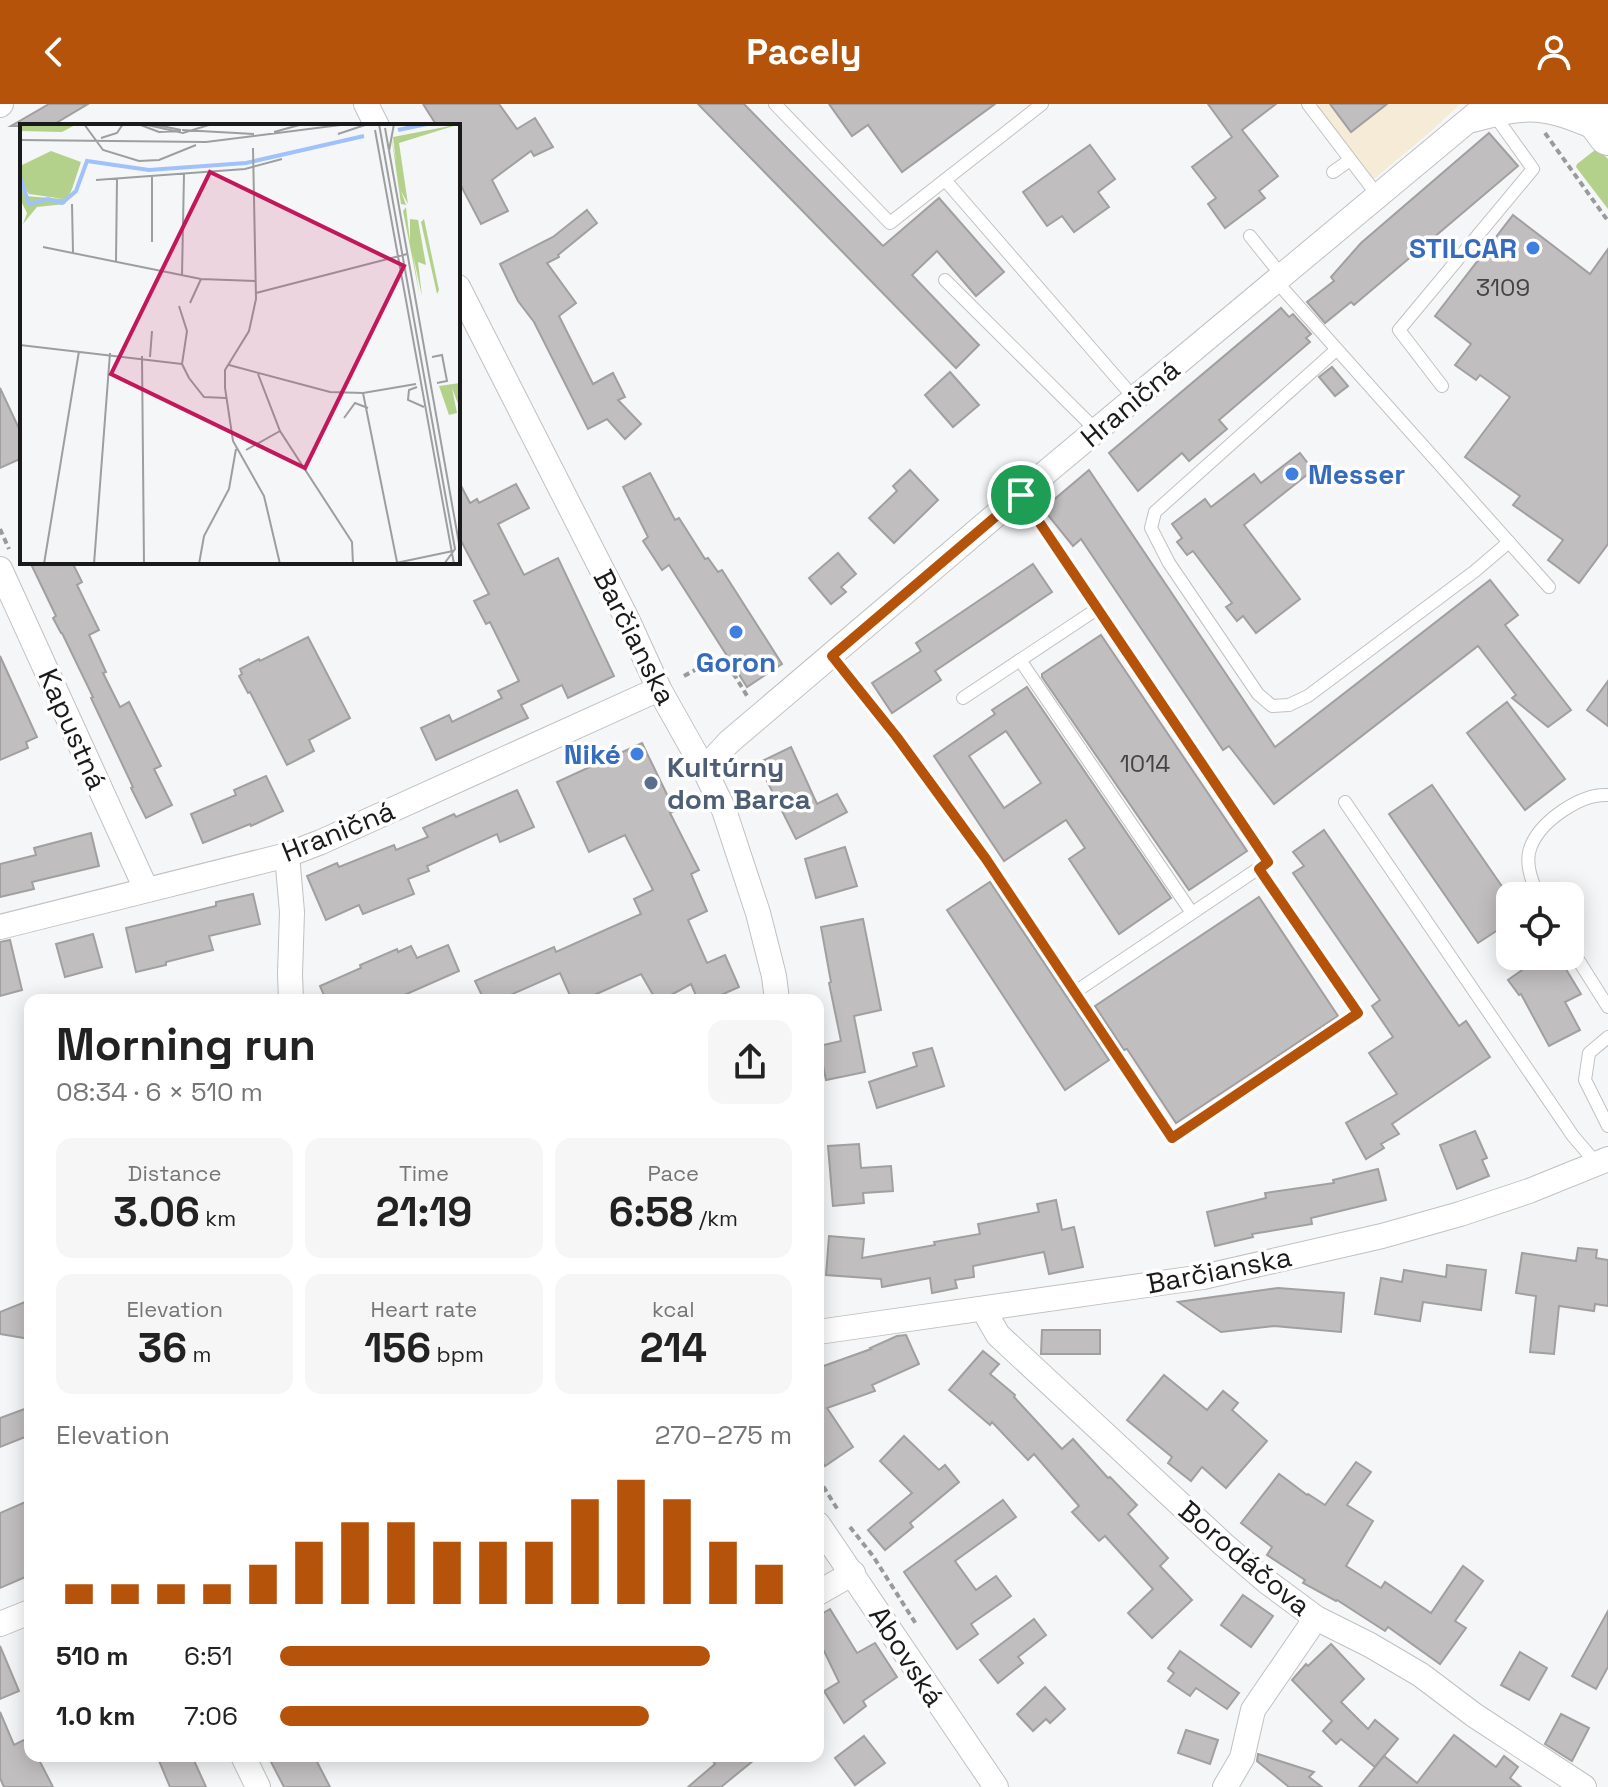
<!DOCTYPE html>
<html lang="en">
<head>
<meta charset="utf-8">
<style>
	:root { --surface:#fff; --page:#f6f6f6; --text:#222; --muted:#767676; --accent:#b45309 }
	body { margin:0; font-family:"Space Grotesk",sans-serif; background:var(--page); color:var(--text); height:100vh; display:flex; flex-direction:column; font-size:30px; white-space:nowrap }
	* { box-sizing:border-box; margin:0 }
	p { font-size:26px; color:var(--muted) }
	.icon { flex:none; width:44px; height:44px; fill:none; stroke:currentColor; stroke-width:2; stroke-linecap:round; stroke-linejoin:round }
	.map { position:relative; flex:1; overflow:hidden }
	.drawer { position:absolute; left:24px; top:890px; width:800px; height:768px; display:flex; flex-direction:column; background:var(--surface); border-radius:16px; box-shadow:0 4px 20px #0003 }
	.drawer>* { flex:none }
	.buttons { position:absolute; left:1496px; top:778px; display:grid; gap:16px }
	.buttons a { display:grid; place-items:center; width:88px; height:88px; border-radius:16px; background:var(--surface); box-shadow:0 4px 20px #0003; font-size:40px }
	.pin { position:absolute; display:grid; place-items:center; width:68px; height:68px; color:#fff; margin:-34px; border:4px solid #fff; border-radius:50%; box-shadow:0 2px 8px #0007 }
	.round { display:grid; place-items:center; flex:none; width:84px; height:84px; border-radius:16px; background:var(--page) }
	.summary { display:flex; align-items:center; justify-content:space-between; height:136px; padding:0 32px }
	h1 { font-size:44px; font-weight:700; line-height:60px }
	.metrics { display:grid; grid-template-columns:repeat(3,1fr); gap:12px; height:136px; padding:8px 32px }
	.metrics div { display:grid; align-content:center; border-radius:16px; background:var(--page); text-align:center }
	.metrics b { font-size:40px; font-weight:700 }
	.metrics small { font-size:22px; font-weight:400 }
	.metrics p { font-size:22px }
	.chart { height:224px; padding:16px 32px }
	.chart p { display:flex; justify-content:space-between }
	.chart svg { width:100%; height:144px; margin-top:8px; stroke:var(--accent); stroke-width:6 }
	ul { padding:0 32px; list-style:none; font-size:26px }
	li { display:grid; grid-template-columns:128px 96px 1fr; align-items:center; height:60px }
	li i { height:20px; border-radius:10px; background:var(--accent) }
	header { display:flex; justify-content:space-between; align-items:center; height:104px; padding:0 32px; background:var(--accent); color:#fff; font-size:36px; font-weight:700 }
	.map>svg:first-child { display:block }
</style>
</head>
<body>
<header><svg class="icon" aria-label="back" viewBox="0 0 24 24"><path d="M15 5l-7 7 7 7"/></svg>Pacely<svg class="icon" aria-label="person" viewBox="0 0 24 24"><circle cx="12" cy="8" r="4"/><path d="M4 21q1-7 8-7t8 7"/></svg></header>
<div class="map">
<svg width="1608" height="1683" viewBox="0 0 1608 1683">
	<rect width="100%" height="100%" fill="#f5f6f7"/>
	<polygon fill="#f5ebd6" points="1308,0 1460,0 1430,28 1368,80"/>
	<polygon fill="#b3d18b" points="1595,46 1602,49 1608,55 1608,105 1576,63 1577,60"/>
	<g fill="#c0bebe" stroke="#a19f9f" stroke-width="2" fill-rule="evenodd">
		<polygon points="49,0 88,0 51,22 11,22"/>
		<polygon points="423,0 499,0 517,25 535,14 553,43 534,52 531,47 492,76 508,107 481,120 458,76 458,22 437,22"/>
		<polygon points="698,0 744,0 883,142 939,94 1004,168 976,192 937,147 912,171 979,241 956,264"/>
		<polygon points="829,0 995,0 902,68 868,21 852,32"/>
		<polygon points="1208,0 1276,0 1242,26 1278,72 1259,87 1265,94 1225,124 1208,100 1216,94 1192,63 1232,33"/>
		<polygon points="1330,0 1387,0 1351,28"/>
		<polygon points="1489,29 1518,62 1354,201 1351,198 1325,219 1307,198 1334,177 1331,173 1361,139"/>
		<polygon points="1090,41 1115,75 1098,88 1109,103 1074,128 1062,112 1047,122 1023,88"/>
		<polygon points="587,106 597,119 558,151 559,153 547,159 576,199 559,212 593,280 613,269 625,293 618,296 641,320 625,335 607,315 588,325 534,218 518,197 500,160 553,133"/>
		<polygon points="1513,111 1590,170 1608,145 1608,440 1579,479 1548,456 1563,436 1513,401 1520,392 1465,353 1510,293 1480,271 1476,276 1455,261 1471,240 1435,212"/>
		<polygon points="1281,204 1289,213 1293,210 1311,230 1306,234 1310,238 1219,316 1227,325 1189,357 1182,349 1138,387 1109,349"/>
		<polygon points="1332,263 1348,282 1335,292 1319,273"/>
		<polygon points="950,268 979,301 953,323 925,291"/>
		<polygon points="0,284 22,331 22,354 0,364"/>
		<polygon points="1300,349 1313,366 1244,421 1300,495 1256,529 1243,512 1237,517 1226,503 1232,499 1193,447 1187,451 1177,438 1182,434 1172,420 1205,395 1211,403 1254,370 1261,379"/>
		<polygon points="910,366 938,396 894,439 869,414 897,387 893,382"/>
		<polygon points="1089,366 1275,643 1490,476 1518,511 1505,521 1571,606 1548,623 1512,594 1516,591 1478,542 1274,700 1229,642 1223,646 1081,435 1073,442 1043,405"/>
		<polygon points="650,369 675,416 679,414 705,455 708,454 718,468 722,466 782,560 747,583 669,461 662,466 643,437 648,433 623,383"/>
		<polygon points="458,376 470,399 477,395 479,399 516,380 529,404 498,420 524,471 558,454 614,572 568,594 562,581 521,601 528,614 436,656 421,624 449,611 452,618 502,594 498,587 519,577 490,518 486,520 474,497 489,490 458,431"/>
		<polygon points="838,449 856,470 841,483 846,488 831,500 809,474"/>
		<polygon points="30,458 72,458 82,478 77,481 99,526 89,531 106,568 103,569 120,603 129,598 161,662 154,665 172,701 146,714 131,684 133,683 91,594 93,593 62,529 61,529 53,514 56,512"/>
		<polygon points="1033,460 1052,488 935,567 941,576 892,609 872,579 921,547 916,539"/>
		<polygon points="1101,531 1247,747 1189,786 1042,573 1042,570"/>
		<polygon points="308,533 350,614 309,636 314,647 287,661 250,588 248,589 239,572 242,570 240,565 259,555 260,557"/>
		<polygon points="0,552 37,633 26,638 28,644 0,656"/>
		<polygon points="1608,577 1608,622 1587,606"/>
		<path d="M 1027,583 L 1171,794 L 1119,830 L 1069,755 L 1085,744 L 1066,716 L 1004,757 L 934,652 L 995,610 L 992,606 ZM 1006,627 L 1041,679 L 1004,704 L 969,652 Z"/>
		<polygon points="1507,598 1565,675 1525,706 1467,629"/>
		<polygon points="642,639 675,707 670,709 699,766 691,770 707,807 688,816 707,859 725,851 739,883 710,896 698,896 691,880 662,896 656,896 641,870 583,896 572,896 560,869 499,896 484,896 475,877 554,843 556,848 641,810 634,795 653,786 625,731 589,748 557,678"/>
		<polygon points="791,643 817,700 837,690 847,708 796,735 758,659"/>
		<polygon points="266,672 283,707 251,722 250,720 203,739 191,710 236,691 234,686"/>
		<polygon points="1432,681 1510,794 1510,818 1478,839 1389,710"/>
		<polygon points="517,686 534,723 500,738 497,730 427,762 429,767 408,775 414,790 363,810 359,801 326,816 307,772 337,759 339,763 394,741 396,746 428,733 423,724 454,710 456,713"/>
		<polygon points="1324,726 1459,922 1466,917 1490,953 1392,1020 1399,1030 1381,1040 1384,1044 1366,1055 1346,1019 1397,990 1369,949 1393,933 1372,902 1380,896 1293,769 1304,762 1293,748"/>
		<polygon points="91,729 99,762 32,778 34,785 0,793 0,760 36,751 34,744"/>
		<polygon points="845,743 857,782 816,794 805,755"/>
		<polygon points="990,778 1109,956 1065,986 947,806"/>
		<polygon points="253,790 260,820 209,832 213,846 166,858 166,861 136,868 126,824 216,802 216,798"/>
		<polygon points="1259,793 1338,912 1176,1019 1127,945 1124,946 1095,902"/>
		<polygon points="863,815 881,906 854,912 865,968 826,976 819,942 841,937 829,879 831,878 821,823"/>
		<polygon points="93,830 102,863 65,873 56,840"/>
		<polygon points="10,836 22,886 0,892 0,838"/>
		<polygon points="448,841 459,867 393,896 326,896 320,882 361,864 360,861 397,845 398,848 411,842 417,854"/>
		<polygon points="1542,852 1558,852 1581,890 1565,898 1580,926 1549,942 1521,890 1519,891 1508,876"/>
		<polygon points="932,944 944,982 877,1004 869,978 917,962 913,949"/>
		<polygon points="1475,1027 1487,1054 1482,1056 1489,1072 1457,1085 1440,1041"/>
		<polygon points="859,1040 861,1064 891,1062 893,1087 863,1089 864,1099 833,1102 828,1042"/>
		<polygon points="1378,1065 1386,1096 1311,1114 1312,1120 1252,1130 1253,1133 1215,1142 1207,1108 1266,1094 1265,1089 1334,1079 1333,1076"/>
		<polygon points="1056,1096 1062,1126 1074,1123 1083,1163 1049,1170 1044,1148 973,1162 974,1173 955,1176 957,1184 932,1189 930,1174 882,1183 881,1175 826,1171 829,1132 864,1135 862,1154 935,1141 934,1138 980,1130 978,1120 1039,1108 1037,1100"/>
		<polygon points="1578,1144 1597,1146 1596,1154 1608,1156 1608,1202 1595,1200 1594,1207 1559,1202 1554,1250 1530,1248 1536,1192 1516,1189 1522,1149 1576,1157"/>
		<polygon points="1447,1161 1486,1166 1481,1206 1423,1198 1420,1217 1375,1210 1381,1174 1402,1178 1404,1166 1446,1173"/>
		<polygon points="1278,1184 1344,1189 1341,1228 1274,1222 1221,1228 1178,1198"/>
		<polygon points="30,1196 30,1235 0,1230 0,1208"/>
		<polygon points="1042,1226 1100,1226 1100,1250 1041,1250"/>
		<polygon points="906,1231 919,1260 872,1281 875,1287 827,1304 853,1343 825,1362 818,1351 818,1264 871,1245 870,1244 897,1232"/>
		<polygon points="983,1247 999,1260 990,1270 1015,1291 1014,1293 1062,1345 1073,1335 1108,1374 1110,1373 1137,1401 1128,1410 1168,1454 1160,1462 1192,1496 1152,1534 1128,1509 1153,1485 1105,1432 1099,1437 1072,1408 1079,1402 1034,1350 1028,1356 992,1318 990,1321 949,1286"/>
		<polygon points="1164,1271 1207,1306 1223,1287 1238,1299 1232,1306 1267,1337 1226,1384 1202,1363 1191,1377 1168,1359 1172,1353 1127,1316"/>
		<polygon points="30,1303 30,1331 0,1343 0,1314"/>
		<polygon points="904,1332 939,1366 945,1361 959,1378 910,1419 913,1423 885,1446 868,1426 912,1389 880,1357"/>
		<polygon points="1356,1358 1371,1368 1347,1401 1373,1417 1346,1462 1381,1484 1385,1478 1431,1509 1463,1462 1483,1477 1455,1517 1466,1524 1440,1560 1388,1523 1385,1527 1337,1496 1336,1497 1303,1479 1305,1476 1267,1451 1272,1443 1241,1419 1279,1370 1307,1391 1308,1390 1325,1401"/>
		<polygon points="30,1396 30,1471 0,1484 0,1409"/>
		<polygon points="1003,1396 1016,1413 955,1457 976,1486 996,1472 1011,1492 971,1520 978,1530 957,1545 904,1468"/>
		<polygon points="1243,1491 1273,1512 1251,1543 1221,1521"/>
		<polygon points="830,1505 857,1549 875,1539 897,1573 863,1597 866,1602 844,1619 824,1587 839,1578 824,1547 818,1551 818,1512"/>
		<polygon points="1608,1507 1608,1563 1596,1585 1572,1572"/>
		<polygon points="1034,1515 1046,1531 1018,1553 1023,1559 998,1579 980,1556"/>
		<polygon points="1331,1540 1364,1575 1341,1598 1368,1625 1375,1616 1398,1635 1375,1663 1341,1635 1336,1640 1323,1627 1332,1617 1292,1576 1306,1560 1308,1562"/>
		<polygon points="0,1542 19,1587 0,1595"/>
		<polygon points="1180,1547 1239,1589 1227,1605 1196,1584 1190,1592 1168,1577 1174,1569 1168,1564"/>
		<polygon points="1520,1548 1547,1564 1529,1596 1501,1581"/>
		<polygon points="1045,1583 1065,1605 1050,1619 1046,1615 1033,1627 1017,1610"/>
		<polygon points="0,1608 14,1641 30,1633 30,1652 37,1652 53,1683 4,1683 0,1674"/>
		<polygon points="1561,1610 1589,1624 1572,1657 1545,1640"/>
		<polygon points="1186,1626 1218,1636 1210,1660 1178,1649"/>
		<polygon points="1454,1631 1496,1663 1504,1652 1518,1663 1510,1674 1521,1683 1359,1683 1384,1652 1417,1679"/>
		<polygon points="864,1632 885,1659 855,1681 835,1654"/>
		<polygon points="1258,1650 1314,1668 1309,1673 1322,1683 1289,1683 1257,1657"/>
		<polygon points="157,1652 192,1652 206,1683 170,1683"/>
		<polygon points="283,1652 314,1652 330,1683 284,1683 271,1658"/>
		<polygon points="709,1652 759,1652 721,1683 688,1683 715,1660"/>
	</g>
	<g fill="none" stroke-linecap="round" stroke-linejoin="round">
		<defs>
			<g id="lane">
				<polyline points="775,0 890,119 1042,0"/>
				<polyline points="1308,0 1378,92"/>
				<polyline points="1333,68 1350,56"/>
				<polyline points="945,76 1135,295"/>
				<polyline points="1250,132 1282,172"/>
				<polyline points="945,176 1097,327"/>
				<polyline points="1276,177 1549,483"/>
				<polyline points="1336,246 1155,408 1151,424 1169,459 1258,590 1272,602 1289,601 1308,592 1475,467 1509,438"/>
				<polyline points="1442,282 1399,226 1533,65 1493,9"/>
				<polyline points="1021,391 1268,758 1075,888"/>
				<polyline points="832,552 896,632 986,755 1172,1034 1358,909 1259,765"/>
				<polyline points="1020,556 1192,809"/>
				<polyline points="963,594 1097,505"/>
				<polyline points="1345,698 1573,1032 1597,1060"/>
				<path d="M 1538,792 C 1532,777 1524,758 1531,742 C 1541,717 1581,689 1608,691"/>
				<polyline points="1570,843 1608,903"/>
				<polyline points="1608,933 1589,949 1585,976 1608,1022"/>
			</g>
			<g id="street">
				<polyline points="366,0 377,22"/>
				<polyline points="0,1 1,0"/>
				<path d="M 1473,16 C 1530,0 1545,2 1599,25"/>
				<polyline points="458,183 627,515 659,585 704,665 724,706 758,809 774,872 777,896"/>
				<polyline points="0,465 146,785"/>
				<polyline points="704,665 729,638 1050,365 1488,0"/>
				<polyline points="287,751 292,808 290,870 291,896"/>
				<polyline points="0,823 287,751 321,738 659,585"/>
				<polyline points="983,1205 998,1231 1223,1440 1266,1477 1316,1514 1370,1541 1421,1571 1474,1611 1584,1683"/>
				<polyline points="818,1228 1203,1173 1382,1132 1460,1110 1529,1087 1608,1055"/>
				<polyline points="818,1420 996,1683"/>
				<polyline points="818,1489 853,1469"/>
				<polyline points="0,1520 30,1508"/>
				<polyline points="243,1652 258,1683"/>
				<polyline points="1225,1683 1242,1654 1253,1606 1316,1514"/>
			</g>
			<polyline id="primary" points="1584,0 1608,32"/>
		</defs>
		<use href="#lane" stroke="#c0c1c2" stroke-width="14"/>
		<use href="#street" stroke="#c0c1c2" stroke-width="26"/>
		<use href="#primary" stroke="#c0c1c2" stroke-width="40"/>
		<g stroke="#999a9b" stroke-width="4" stroke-dasharray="6 4" stroke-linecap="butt">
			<polyline points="1545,29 1608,117"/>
			<polyline points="0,425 9,445"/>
			<polyline points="684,572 717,554 735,572 749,595"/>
			<polyline points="818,1374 838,1406"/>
			<polyline points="850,1423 873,1452 916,1520"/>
		</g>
		<use href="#lane" stroke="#fff" stroke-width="12"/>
		<use href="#street" stroke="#fff" stroke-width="24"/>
		<use href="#primary" stroke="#fff" stroke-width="38"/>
	</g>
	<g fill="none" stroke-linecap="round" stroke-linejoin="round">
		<defs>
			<polygon id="route" points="1021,391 1268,758 1259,765 1358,909 1172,1034 986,755 896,632 832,552"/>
		</defs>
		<use href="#route" stroke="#fff" stroke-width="16"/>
		<use href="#route" stroke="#b45309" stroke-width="10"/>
	</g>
	<g fill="#3f7fe0" stroke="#fff" stroke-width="3">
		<circle cx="1533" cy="144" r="8"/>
		<circle cx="1292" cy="370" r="8"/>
		<circle cx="736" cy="528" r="8"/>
		<circle cx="637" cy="650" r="8"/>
	</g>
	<circle fill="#5c6f8a" stroke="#fff" stroke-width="3" cx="651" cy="679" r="8"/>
	<g text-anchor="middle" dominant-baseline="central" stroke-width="7" stroke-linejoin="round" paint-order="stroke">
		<g font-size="24" fill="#444344">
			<text x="1503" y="183">3109</text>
			<text x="1145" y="659">1014</text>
		</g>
		<g font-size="28" font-weight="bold" fill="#366cbe" stroke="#fff" text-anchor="end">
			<text x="1517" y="144">STILCAR</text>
			<text x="1308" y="370" text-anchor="start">Messer</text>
			<text x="736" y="558" text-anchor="middle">Goron</text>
			<text x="621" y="650">Niké</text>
		</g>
		<g font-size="28" fill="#1a1a1b" stroke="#fff">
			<text transform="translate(1130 299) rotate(-40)">Hraničná</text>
			<text transform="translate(635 533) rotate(63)">Barčianska</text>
			<text transform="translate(73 625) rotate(66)">Kapustná</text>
			<text transform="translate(338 727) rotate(-22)">Hraničná</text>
			<text transform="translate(1219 1166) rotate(-11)">Barčianska</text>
			<text transform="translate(1245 1454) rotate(40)">Borodáčova</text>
			<text transform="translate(907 1552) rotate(57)">Abovská</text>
		</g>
		<g font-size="28" font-weight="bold" fill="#4e5e75" stroke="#fff" text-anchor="start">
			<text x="667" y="663">Kultúrny<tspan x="667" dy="32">dom Barca</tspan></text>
		</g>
	</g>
	<g transform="translate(20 20)">
		<rect width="440" height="440" fill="#f5f6f7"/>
		<path d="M 0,0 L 57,0 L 42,8 L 0,7 ZM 440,0 L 379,19 L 388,80 L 381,67 L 386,81 L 381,80 L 371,10 L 376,38 L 373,13 ZM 31,27 L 61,38 L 52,65 L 45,80 L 17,83 L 3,100 L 7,89 L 0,75 L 0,46 L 1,63 L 5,72 L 44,75 L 9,70 L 2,60 L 0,42 ZM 386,83 L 390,118 L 390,95 L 398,96 L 406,141 L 398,138 L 402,172 L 393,131 L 400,173 L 383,87 ZM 404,95 L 419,166 L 417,170 L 401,98 ZM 440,259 L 440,285 L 432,264 L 437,289 L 429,291 L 419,262 Z" fill="#b3d18b"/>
		<path fill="none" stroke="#a1c1fa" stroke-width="4" d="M 378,6 L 407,0M 0,52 L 9,80 L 28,75 L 42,79 L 56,67 L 67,37 L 129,46 L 226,39 L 344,12"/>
		<path fill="none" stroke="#9d9e9f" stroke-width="2" d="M 64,0 L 83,26 L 119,37 L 139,36 L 176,21M 118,0 L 139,8 L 161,7M 123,0 L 163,9 L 192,0M 132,0 L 161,6M 199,0 L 246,0M 359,0 L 435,425 L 424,440M 365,4 L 440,425M 162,6 L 234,10M 355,6 L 434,440M 254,8 L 283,0M 318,10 L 348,0M 81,14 L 97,9 L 103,0M 0,16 L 186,18 L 328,0M 233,24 L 236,175 L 229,207 L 205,246 L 205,264 L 213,317 L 244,372 L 260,440M 369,27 L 374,0M 132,52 L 132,118M 76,56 L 225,45 L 262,35M 52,80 L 53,128M 23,123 L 181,155 L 235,157M 96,137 L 97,55M 162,151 L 164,50M 236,169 L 387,130M 170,179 L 181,155M 159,182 L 167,207 L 162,240 L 169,254 L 184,273 L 206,274M 0,221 L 162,240M 122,232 L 124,440M 130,233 L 132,207M 412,233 L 422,231 L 427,257 L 417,259M 209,241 L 310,268 L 343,269 L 396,260M 238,250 L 260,307 L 332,418 L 333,440M 397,263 L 389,266 L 388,276 L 404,283M 343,269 L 377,438M 324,294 L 335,279 L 348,284M 226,326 L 260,307M 24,440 L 59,227M 74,440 L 90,229M 179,440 L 184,412 L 209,365 L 216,325M 371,440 L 433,427"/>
		<path fill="#c2185b" fill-opacity="0.15" stroke="#c2185b" stroke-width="4" d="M 190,48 L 384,142 L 285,344 L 91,250 Z"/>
		<rect width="440" height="440" fill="none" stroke="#1a1a1b" stroke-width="4"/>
	</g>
</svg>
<div class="buttons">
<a><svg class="icon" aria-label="locate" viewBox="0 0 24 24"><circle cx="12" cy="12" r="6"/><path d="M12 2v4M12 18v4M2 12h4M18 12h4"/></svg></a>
</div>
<div class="pin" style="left:1021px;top:391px;background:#1e9e55"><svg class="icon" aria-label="arrive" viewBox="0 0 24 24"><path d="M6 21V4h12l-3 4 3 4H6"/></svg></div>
<section class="drawer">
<div class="summary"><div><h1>Morning run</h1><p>08:34 · 6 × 510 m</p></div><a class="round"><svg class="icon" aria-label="share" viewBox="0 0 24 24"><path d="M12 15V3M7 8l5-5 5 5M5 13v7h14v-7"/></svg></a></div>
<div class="metrics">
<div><p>Distance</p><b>3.06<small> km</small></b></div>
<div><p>Time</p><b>21:19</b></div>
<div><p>Pace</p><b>6:58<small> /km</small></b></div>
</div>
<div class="metrics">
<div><p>Elevation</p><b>36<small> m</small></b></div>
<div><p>Heart rate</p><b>156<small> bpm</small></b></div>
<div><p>kcal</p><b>214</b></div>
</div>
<div class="chart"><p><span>Elevation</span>270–275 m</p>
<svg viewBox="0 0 160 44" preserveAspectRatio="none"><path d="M5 44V38M15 44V38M25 44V38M35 44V38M45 44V32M55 44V25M65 44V19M75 44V19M85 44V25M95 44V25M105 44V25M115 44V12M125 44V6M135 44V12M145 44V25M155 44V32"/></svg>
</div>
<ul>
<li><b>510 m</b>6:51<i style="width:84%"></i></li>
<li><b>1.0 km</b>7:06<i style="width:72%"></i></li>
</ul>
</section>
</div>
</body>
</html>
